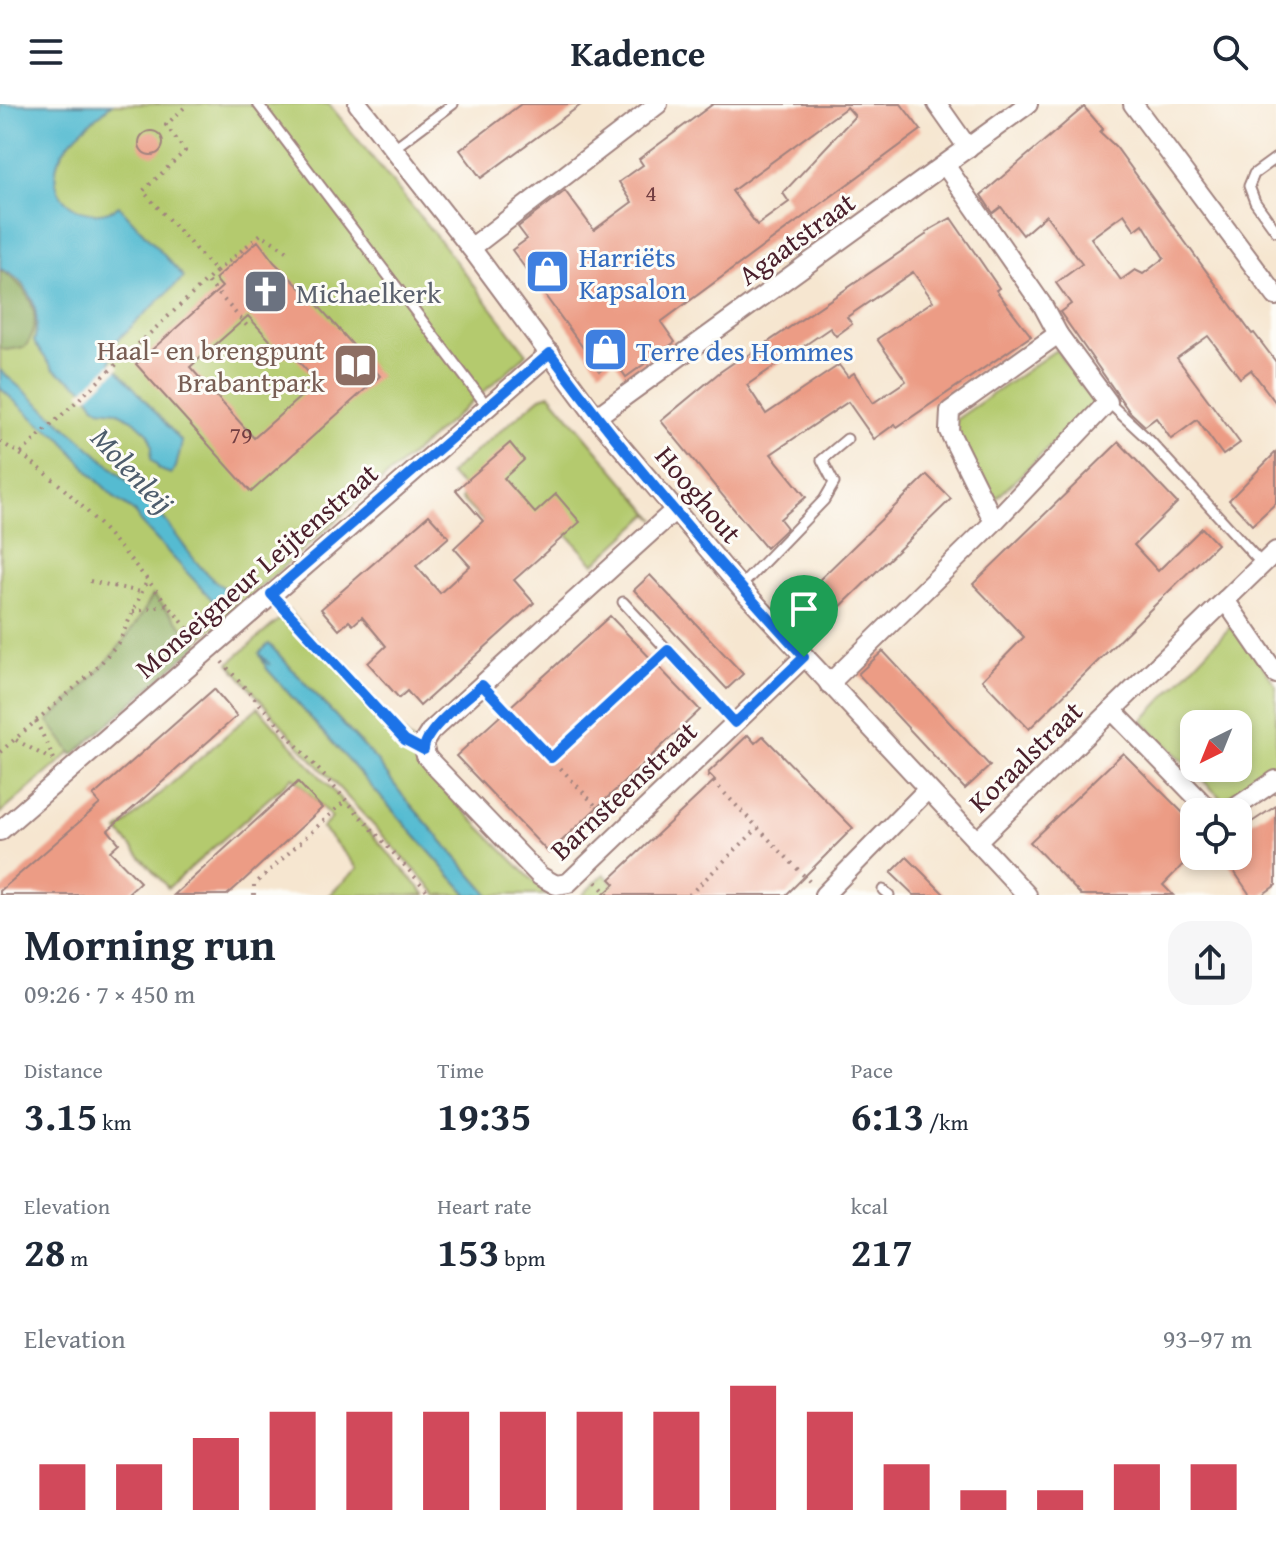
<!DOCTYPE html>
<html lang="en">
<head>
<meta charset="utf-8">
<style>
	:root { --surface:#fff; --page:#f6f6f7; --text:#1f2937; --muted:#747a83; --accent:#d1495b }
	body { margin:0; font-family:"Gentium Book Plus",serif; background:var(--page); color:var(--text); height:100vh; display:flex; flex-direction:column; font-size:30px; white-space:nowrap }
	* { box-sizing:border-box; margin:0 }
	p { font-size:26px; color:var(--muted) }
	.icon { flex:none; width:44px; height:44px; fill:none; stroke:currentColor; stroke-width:2; stroke-linecap:round; stroke-linejoin:round }
	.map { position:relative; height:791px; overflow:hidden }
	.details { display:flex; flex-direction:column; background:var(--surface); flex:1 }
	.details>* { flex:none }
	.needle { width:52px; rotate:223deg }
	.fabs { position:absolute; left:1180px; top:606px; display:grid; gap:16px }
	.fabs a { display:grid; place-items:center; width:72px; height:72px; border-radius:16px; background:var(--surface); box-shadow:0 4px 12px #0003; font-size:40px }
	.pin { position:absolute; display:grid; place-items:center; width:68px; height:68px; color:#fff; margin:-82px -34px; border-radius:50% 50% 50% 0; rotate:-45deg; box-shadow:0 0 8px #0007 }
	.pin .icon { rotate:45deg }
	.round { display:grid; place-items:center; flex:none; width:84px; height:84px; border-radius:24px; background:var(--page) }
	.summary { display:flex; align-items:center; justify-content:space-between; height:136px; padding:0 24px }
	h1 { font-size:44px; font-weight:700; line-height:60px }
	.stats { display:grid; grid-template-columns:repeat(3,1fr); gap:12px; height:136px; padding:8px 24px }
	.stats div { display:grid; align-content:center }
	.stats b { font-size:40px; font-weight:700 }
	.stats small { font-size:22px; font-weight:400 }
	.stats p { font-size:22px }
	.chart { height:224px; padding:16px 24px }
	.chart p { display:flex; justify-content:space-between }
	.chart svg { width:100%; height:144px; margin-top:8px; stroke:var(--accent); stroke-width:6 }
	header { display:flex; justify-content:space-between; align-items:center; height:104px; padding:0 24px; background:var(--surface); font-size:36px; font-weight:700 }
	.map>svg:first-child { display:block }
</style>
</head>
<body>
<header><svg class="icon" aria-label="menu" viewBox="0 0 24 24"><path d="M4 6h16M4 12h16M4 18h16"/></svg>Kadence<svg class="icon" aria-label="search" viewBox="0 0 24 24"><circle cx="10" cy="10" r="6"/><path d="M15 15l6 6"/></svg></header>
<div class="map">
<svg width="1276" height="791" viewBox="0 0 1276 791">
	<rect width="100%" height="100%" fill="#fdfcf7"/>
	<filter id="ink" filterUnits="userSpaceOnUse"><feTurbulence type="fractalNoise" baseFrequency=".0125" numOctaves="2"/><feDisplacementMap in="SourceGraphic" scale="16" xChannelSelector="R" yChannelSelector="G"/><feConvolveMatrix kernelMatrix="1 2 1 2 8 2 1 2 1" color-interpolation-filters="sRGB"/></filter>
	<filter id="wash" filterUnits="userSpaceOnUse"><feTurbulence type="fractalNoise" baseFrequency=".006" numOctaves="4" result="noise"/><feDisplacementMap in="SourceGraphic" scale="32" xChannelSelector="R" yChannelSelector="G"/><feGaussianBlur stdDeviation="1.8" result="paint"/><feColorMatrix in="noise" values="0 0 0 0 0 0 0 0 0 0 0 0 0 0 0 0 0 1.4 0 .05"/><feComposite in="paint" operator="in"/></filter>
	<g filter="url(#wash)">
		<rect width="100%" height="100%" fill="#f6e6d0"/>
		<g fill="#b4ca6e" stroke="#7f744c" stroke-width="2" fill-rule="evenodd">
			<polygon points="0,0 329,0 440,137 527,250 0,710"/>
			<polygon points="1056,246 1094,299 991,400 951,319"/>
			<polygon points="550,290 656,416 649,410 594,460 564,427 526,461 461,395 466,386 449,370 541,293"/>
			<polygon points="289,507 415,641 409,647 416,658 547,791 489,791 403,692 376,656 269,540 260,549 270,561 263,556 267,565 468,791 438,791 299,641 229,559"/>
			<path d="M 1234,519 L 1276,582 L 1276,660 L 1223,696 L 1142,617 ZM 1194,620 L 1238,620 L 1238,664 L 1194,664 Z"/>
			<polygon points="258,603 426,791 329,791 358,764 322,724 332,714 293,673 168,784 118,727"/>
			<polygon points="604,770 624,791 582,791"/>
		</g>
		<g fill="#8fae61" stroke="#6c6646" stroke-width="2">
			<path d="M 0,166 C 28,182 47,213 25,243 L 6,246 L 0,244 Z"/>
			<path d="M 153,491 L 199,540 L 73,651 L 48,617 C 89,580 127,540 153,491 Z"/>
		</g>
		<g fill="#54bbd1" stroke="#4f6d7e" stroke-width="2">
			<path d="M 0,0 L 112,0 C 93,17 60,39 56,65 C 50,101 92,121 119,102 L 184,173 L 112,241 L 111,258 L 182,338 L 176,363 L 171,370 L 160,366 L 151,355 L 152,342 L 149,330 L 134,316 L 116,307 L 99,305 L 93,299 L 83,284 L 53,265 L 34,238 C 42,208 31,177 0,165 Z"/>
			<path d="M 0,266 C 51,311 104,353 152,401 C 176,425 198,472 230,487 L 226,490 L 229,494 L 218,502 L 140,418 L 136,409 L 116,395 L 93,372 L 60,333 L 40,320 L 0,284 Z"/>
			<polygon points="269,540 376,656 403,692 489,791 468,791 267,565 260,551 270,561 259,549"/>
		</g>
		<polygon fill="#f6e6d0" points="115,256 120,263 86,295 80,288"/>
		<g id="blocks">
			<g fill="#ec9c85" fill-rule="evenodd">
				<polygon points="521,0 582,0 481,74 460,46"/>
				<path d="M 713,0 L 901,0 L 921,26 L 661,218 L 675,238 L 626,273 L 614,256 L 600,267 L 512,146 L 527,135 L 518,123 L 565,87 L 594,126 L 632,98 L 619,78 L 643,61 L 639,55 ZM 847,3 L 855,12 L 783,89 L 789,98 L 757,121 L 732,87 Z"/>
				<path d="M 1084,3 L 1103,25 L 1100,28 L 1116,43 L 1252,230 L 1254,229 L 1276,258 L 1276,299 L 1251,266 L 1240,274 L 1208,232 L 1177,254 L 1240,339 L 1223,351 L 1197,316 L 1171,335 L 1156,314 L 1145,322 L 1129,307 L 1060,208 L 1071,200 L 1056,179 L 1082,160 L 1046,111 L 1023,131 L 1001,103 L 993,109 L 981,91 ZM 1124,110 L 1135,126 L 1143,120 L 1164,154 L 1143,170 L 1135,166 L 1121,176 L 1091,134 Z"/>
				<circle cx="151" cy="39" r="12"/>
				<path d="M 951,114 L 999,184 L 996,186 L 1031,232 L 897,323 L 895,320 L 874,335 L 848,298 L 771,350 L 806,393 L 780,415 L 787,424 L 766,444 L 661,317 L 720,268 L 739,255 L 740,257 L 927,130 L 926,128 ZM 913,168 L 933,197 L 877,235 L 906,277 L 873,299 L 854,269 L 848,273 L 839,261 L 766,310 L 747,281 L 830,224 L 836,232 L 852,220 L 847,213 Z"/>
				<path d="M 258,137 L 274,158 L 316,199 L 380,272 L 251,388 L 136,260 L 222,183 L 215,175 ZM 248,212 L 285,253 L 290,248 L 317,278 L 254,334 L 190,263 Z"/>
				<polygon points="1119,338 1177,399 1134,441 1158,467 1202,424 1217,440 1029,625 982,576 1024,533 973,480"/>
				<polygon points="510,339 524,356 504,374 535,409 556,390 580,418 514,476 534,499 420,602 407,587 399,594 368,559 386,542 362,513 353,521 349,517 339,526 321,505 429,411 449,433 416,462 440,489 470,462 454,444 483,417 456,386"/>
				<polygon points="1276,348 1276,399 1252,421 1229,396"/>
				<polygon points="927,371 951,395 839,504 815,480"/>
				<polygon points="650,471 743,570 727,585 634,486"/>
				<polygon points="610,512 700,606 549,749 456,652"/>
				<polygon points="883,547 990,662 965,685 858,570"/>
				<polygon points="214,585 237,612 108,726 119,739 110,747 140,778 126,791 0,791 0,787 100,700 93,692"/>
				<polygon points="748,631 755,639 763,632 853,724 786,791 603,791 615,780 610,775 715,676 708,669"/>
				<polygon points="1123,649 1194,720 1194,749 1163,781 1173,791 1081,791 1030,738"/>
				<polygon points="298,678 322,704 243,777 227,791 174,791"/>
				<polygon points="1276,702 1276,781 1262,791 1250,791 1224,752 1238,752 1238,727"/>
				<polygon points="907,753 945,791 914,791 891,769"/>
			</g>
		</g>
	</g>
	<g filter="url(#ink)">
		<use href="#blocks" fill-opacity="0" stroke="#a0827e" stroke-width="2"/>
		<g fill="none" stroke-linecap="round" stroke-linejoin="round">
			<defs>
				<g id="lane">
					<polyline points="258,0 487,302"/>
					<polyline points="394,44 453,0"/>
					<polyline points="1276,54 1254,70 1249,82 1255,98 1276,127"/>
					<polyline points="1108,298 1150,337 1262,460"/>
					<polyline points="740,483 824,396 834,379 822,356 847,335"/>
					<polyline points="623,498 735,619"/>
					<polyline points="883,786 889,791"/>
				</g>
				<g id="street">
					<polyline points="358,0 471,144 596,313 675,406 740,483 1027,791"/>
					<polyline points="937,0 968,44"/>
					<polyline points="1133,0 1276,192"/>
					<polyline points="945,61 1043,202 1058,230"/>
					<polyline points="471,144 658,0"/>
					<polyline points="596,313 1028,0"/>
					<polyline points="675,406 430,628 423,639 426,652 430,657 540,772 556,781 568,779 804,553"/>
					<polyline points="1225,496 1276,570"/>
					<polyline points="829,580 994,418 949,327 950,307 1058,230 1108,298 994,418"/>
					<polyline points="1112,606 1211,708"/>
					<polyline points="1229,708 1276,676"/>
					<polyline points="0,727 550,249"/>
					<polyline points="976,738 1276,447"/>
					<polyline points="824,791 927,686"/>
				</g>
			</defs>
			<use href="#lane" stroke="#a0827e" stroke-width="13"/>
			<use href="#street" stroke="#a0827e" stroke-width="22"/>
			<g stroke="#a0827e" stroke-width="4" stroke-dasharray="2 6" stroke-linecap="butt">
				<polyline points="216,168 261,130 287,147"/>
				<polyline points="208,178 248,223"/>
				<path d="M 0,338 C 76,379 139,468 195,533"/>
				<polyline points="21,349 216,168 143,87 185,47 166,21 188,0"/>
				<polyline points="90,477 141,488"/>
				<polyline points="286,506 404,635"/>
				<polyline points="133,508 167,501"/>
				<polyline points="222,558 431,791"/>
				<polyline points="495,594 609,716"/>
				<polyline points="36,617 54,655"/>
				<polyline points="16,636 52,656"/>
				<polyline points="0,648 95,566 119,538 147,477"/>
				<polyline points="551,654 658,555"/>
				<polyline points="708,672 810,778"/>
				<polyline points="596,778 608,791"/>
				<polyline points="254,791 254,781 345,697"/>
				<polyline points="689,791 758,724"/>
			</g>
			<use href="#lane" stroke="#fff" stroke-width="9"/>
			<use href="#street" stroke="#fff" stroke-width="18"/>
		</g>
	</g>
	<g fill="none" stroke-linecap="round" stroke-linejoin="round" filter="url(#ink)">
		<defs>
			<path id="route" d="M 550,249 C 628,356 715,455 804,553 L 735,619 L 668,546 L 551,654 L 482,581 C 467,595 424,625 424,646 L 405,636 L 271,490 Z"/>
		</defs>
		<use href="#route" stroke="#fff" stroke-width="16"/>
		<use href="#route" stroke="#1a73e8" stroke-width="10"/>
	</g>
	<defs>
		<symbol id="shop-square" viewBox="-11 -11 22 22"><rect x="-9" y="-9" width="18" height="18" rx="4" fill="#3f7fe0" stroke="#fdfcf7"/><path d="M-5-2.5h2.3a2.7 3.5 0 0 1 5.4 0H5L5.5 6h-11ZM-1.5-2.5h3a1.5 2.3 0 0 0-3 0Z" fill="#fff"/></symbol>
		<symbol id="church-square" viewBox="-11 -11 22 22"><rect x="-9" y="-9" width="18" height="18" rx="4" fill="#6b7280" stroke="#fdfcf7"/><path d="M-1.2-6h2.4v3.5h3.3v2.4h-3.3V6h-2.4V-.1h-3.3v-2.4h3.3Z" fill="#fff"/></symbol>
		<symbol id="library-square" viewBox="-11 -11 22 22"><rect x="-9" y="-9" width="18" height="18" rx="4" fill="#8d6e63" stroke="#fdfcf7"/><path d="M-6-4Q-3-5.5-.7-3.5V5Q-3 3-6 4ZM6-4Q3-5.5 .7-3.5V5Q3 3 6 4Z" fill="#fff"/></symbol>
	</defs>
	<g fill-rule="evenodd">
		<use href="#shop-square" x="522" y="142" width="51" height="51"/>
		<use href="#church-square" x="240" y="162" width="51" height="51"/>
		<use href="#shop-square" x="580" y="220" width="51" height="51"/>
		<use href="#library-square" x="330" y="236" width="51" height="51"/>
	</g>
	<g text-anchor="middle" dominant-baseline="central" stroke-width="6" stroke-linejoin="round" paint-order="stroke">
		<g font-size="24" fill="#723e42">
			<text x="651" y="88">4</text>
			<text x="241" y="330">79</text>
		</g>
		<g font-size="28" fill="#4a1f2b" stroke="#fdfcf7">
			<text transform="translate(796 134) rotate(-36)">Agaatstraat</text>
			<text transform="translate(699 390) rotate(50)">Hooghout</text>
			<text transform="translate(256 466) rotate(-41)">Monseigneur Leijtenstraat</text>
			<text transform="translate(1025 652) rotate(-44)">Koraalstraat</text>
			<text transform="translate(623 686) rotate(-43)">Barnsteenstraat</text>
		</g>
		<g font-size="28" fill="#366cbe" stroke="#fdfcf7" text-anchor="start">
			<text x="579" y="152">Harriëts<tspan x="579" dy="32">Kapsalon</tspan></text>
			<text x="636" y="246">Terre des Hommes</text>
		</g>
		<g font-size="28" fill="#5b616d" stroke="#fdfcf7" text-anchor="start">
			<text x="296" y="188">Michaelkerk</text>
		</g>
		<g font-size="28" fill="#785e54" stroke="#fdfcf7" text-anchor="end">
			<text x="325" y="245">Haal- en brengpunt<tspan x="325" dy="32">Brabantpark</tspan></text>
		</g>
		<g font-size="30" font-style="italic" fill="#4e5d6d" stroke="#fdfcf7">
			<text transform="translate(133 366) rotate(47)">Molenleij</text>
		</g>
	</g>
</svg>
<div class="fabs">
<a><svg class="needle" viewBox="-14 -14 28 28"><path d="M0-13l5 13h-10z" fill="#e53935"/><path d="M0 13l5-13h-10z" fill="#747a83"/></svg></a>
<a><svg class="icon" aria-label="locate" viewBox="0 0 24 24"><circle cx="12" cy="12" r="6"/><path d="M12 2v4M12 18v4M2 12h4M18 12h4"/></svg></a>
</div>
<div class="pin" style="left:804px;top:553px;background:#1e9e55"><svg class="icon" aria-label="arrive" viewBox="0 0 24 24"><path d="M6 21V4h12l-3 4 3 4H6"/></svg></div>
</div>
<section class="details">
<div class="summary"><div><h1>Morning run</h1><p>09:26 · 7 × 450 m</p></div><a class="round"><svg class="icon" aria-label="share" viewBox="0 0 24 24"><path d="M12 15V3M7 8l5-5 5 5M5 13v7h14v-7"/></svg></a></div>
<div class="stats">
<div><p>Distance</p><b>3.15<small> km</small></b></div>
<div><p>Time</p><b>19:35</b></div>
<div><p>Pace</p><b>6:13<small> /km</small></b></div>
</div>
<div class="stats">
<div><p>Elevation</p><b>28<small> m</small></b></div>
<div><p>Heart rate</p><b>153<small> bpm</small></b></div>
<div><p>kcal</p><b>217</b></div>
</div>
<div class="chart"><p><span>Elevation</span>93–97 m</p>
<svg viewBox="0 0 160 44" preserveAspectRatio="none"><path d="M5 44V30M15 44V30M25 44V22M35 44V14M45 44V14M55 44V14M65 44V14M75 44V14M85 44V14M95 44V6M105 44V14M115 44V30M125 44V38M135 44V38M145 44V30M155 44V30"/></svg>
</div>
</section>
</body>
</html>
